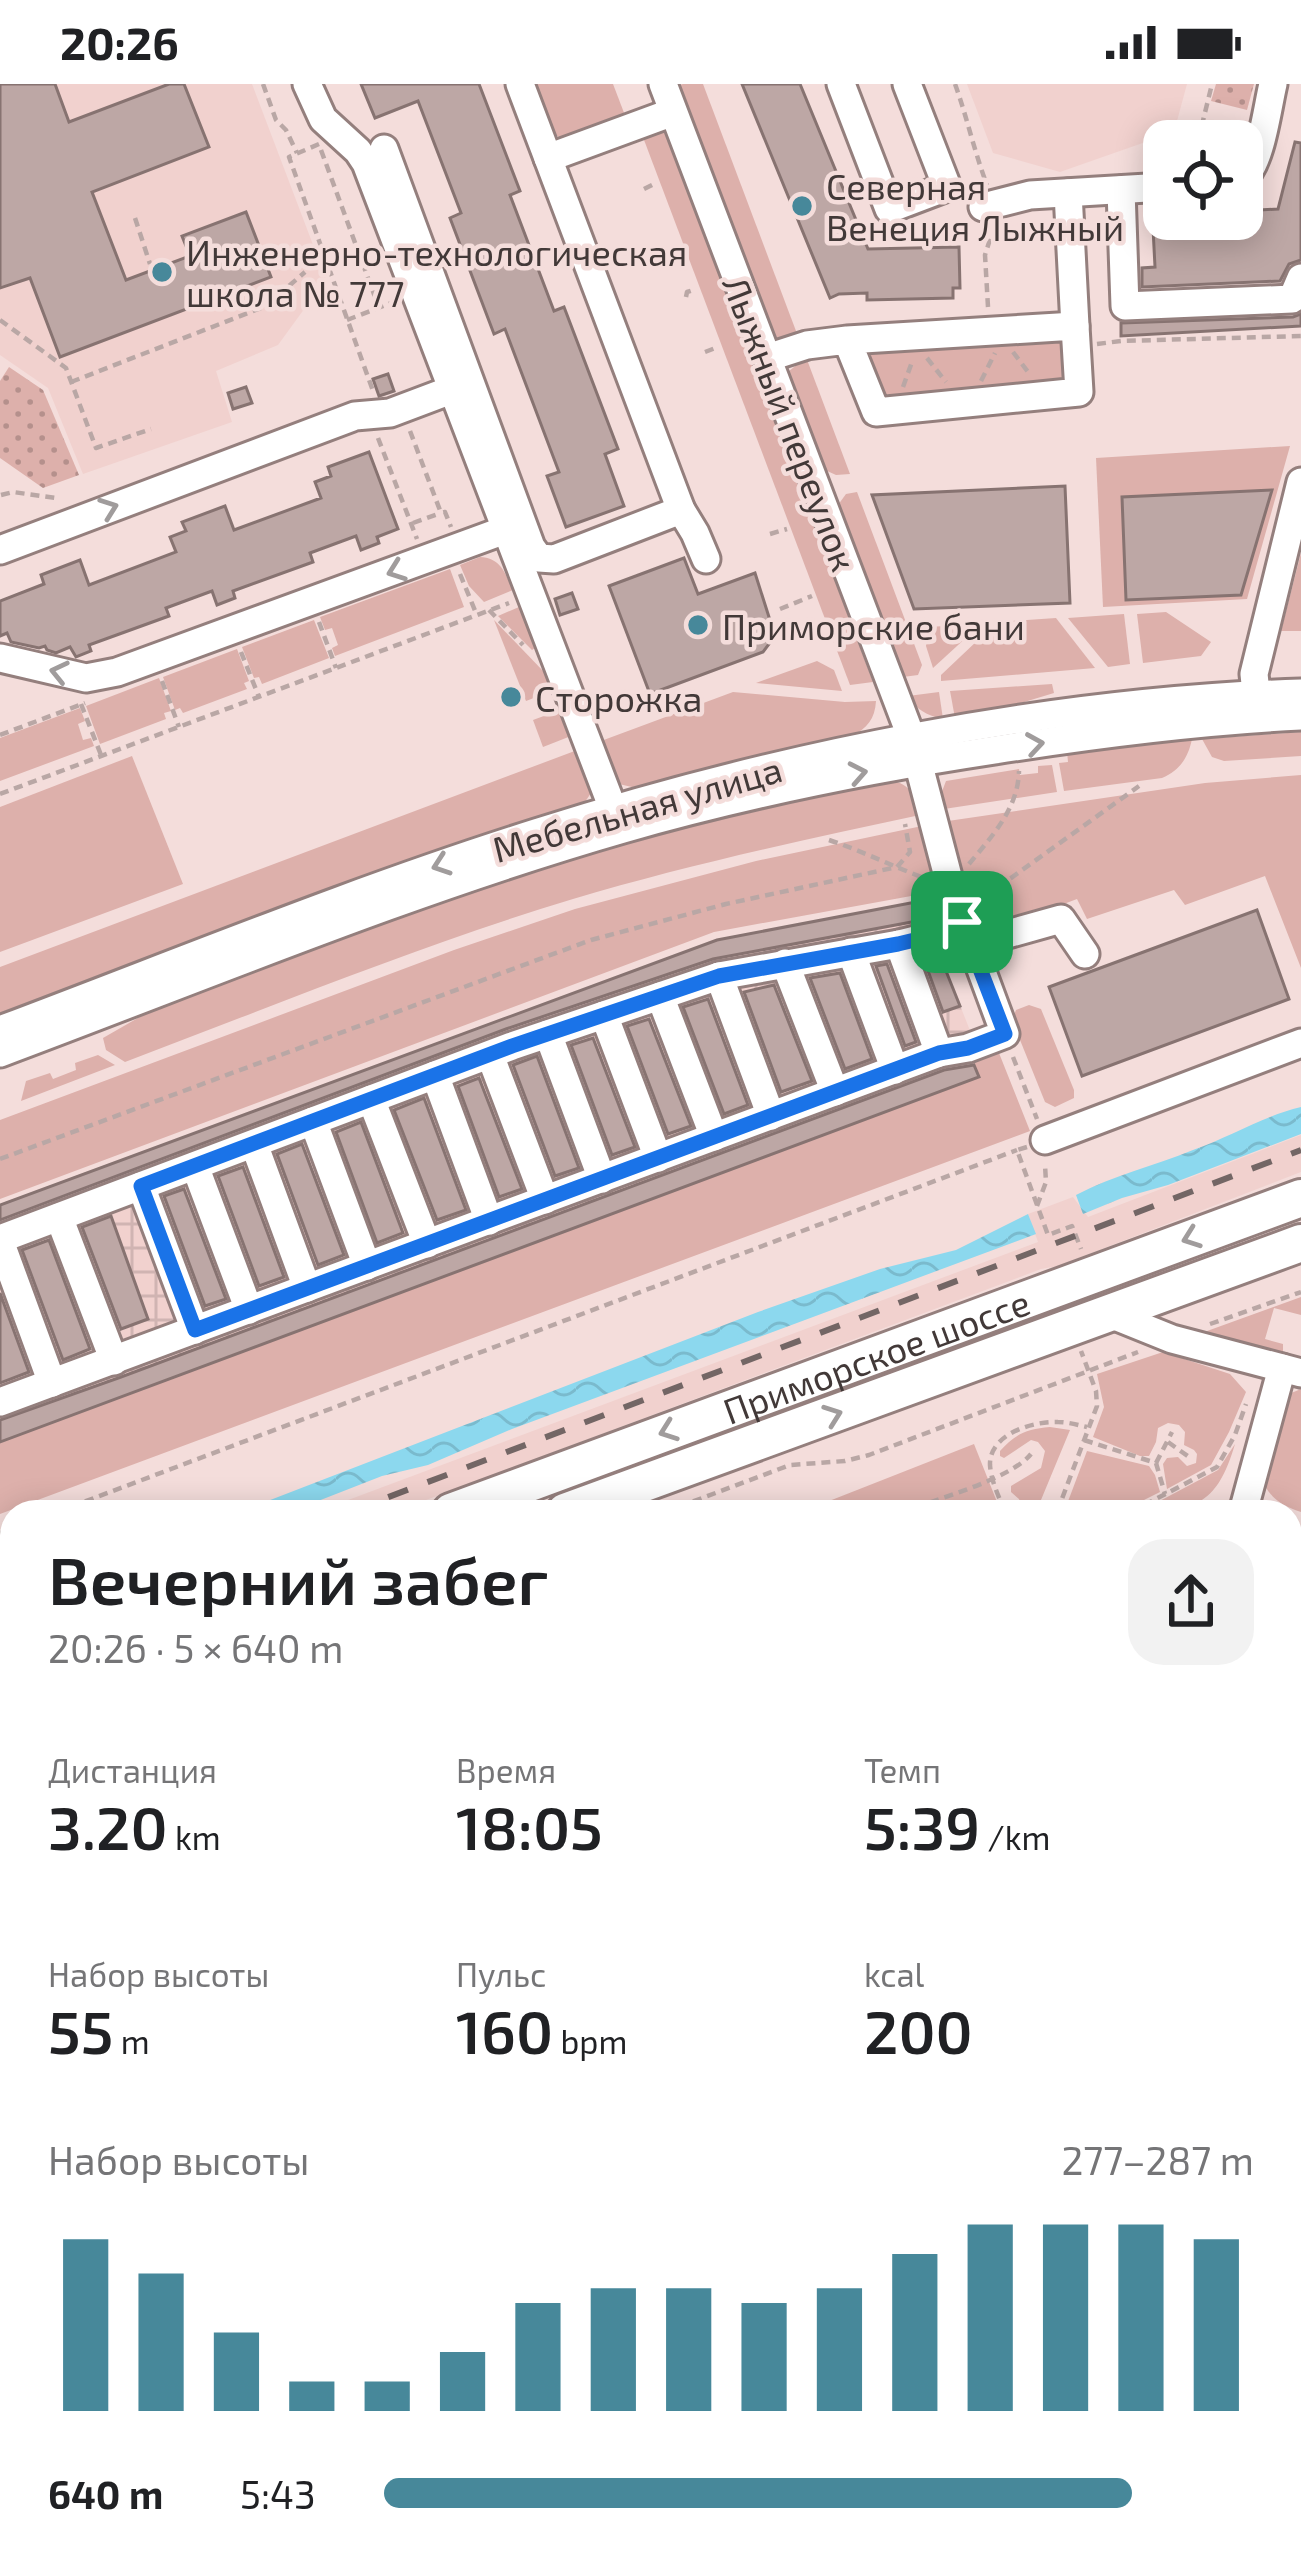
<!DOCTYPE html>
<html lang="ru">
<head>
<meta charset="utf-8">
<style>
	:root { --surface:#fff; --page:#f2f2f2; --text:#202124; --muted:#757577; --accent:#47889a }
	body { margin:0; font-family:"Exo 2",sans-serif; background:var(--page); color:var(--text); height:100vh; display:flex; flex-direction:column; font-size:45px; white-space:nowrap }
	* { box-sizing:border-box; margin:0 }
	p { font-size:39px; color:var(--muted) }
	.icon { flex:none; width:66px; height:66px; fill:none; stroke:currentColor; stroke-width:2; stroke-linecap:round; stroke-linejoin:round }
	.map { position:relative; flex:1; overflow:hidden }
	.details { position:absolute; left:0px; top:1416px; width:1302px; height:1062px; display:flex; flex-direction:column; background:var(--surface); border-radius:36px 36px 0 0; box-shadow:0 6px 30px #0003 }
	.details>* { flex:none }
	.controls { position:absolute; left:1143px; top:36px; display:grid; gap:24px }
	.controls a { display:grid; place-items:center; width:120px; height:120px; border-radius:24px; background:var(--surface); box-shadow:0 6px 30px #0003; font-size:60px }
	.pin { position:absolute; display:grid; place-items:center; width:102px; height:102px; color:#fff; margin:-51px; border-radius:24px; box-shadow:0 6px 18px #0006 }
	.round { display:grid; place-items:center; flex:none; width:126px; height:126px; border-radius:36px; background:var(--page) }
	.overview { display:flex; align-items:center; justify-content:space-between; height:204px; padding:0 48px }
	h1 { font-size:66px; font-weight:600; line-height:90px }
	.stats { display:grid; grid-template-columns:repeat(3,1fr); gap:18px; height:204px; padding:12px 48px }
	.stats div { display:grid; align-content:center }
	.stats b { font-size:60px; font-weight:600 }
	.stats small { font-size:33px; font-weight:400 }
	.stats p { font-size:33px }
	.chart { height:336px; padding:24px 48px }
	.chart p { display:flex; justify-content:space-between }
	.chart svg { width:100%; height:216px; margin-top:12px; stroke:var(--accent); stroke-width:6 }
	ul { padding:0 48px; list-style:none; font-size:39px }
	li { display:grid; grid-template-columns:192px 144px 1fr; align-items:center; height:90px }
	li i { height:30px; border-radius:15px; background:var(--accent) }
	.status { display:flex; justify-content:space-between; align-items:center; height:84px; padding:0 60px; background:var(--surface); direction:ltr }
	.status svg { height:33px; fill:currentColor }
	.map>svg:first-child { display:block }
</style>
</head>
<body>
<div class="status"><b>20:26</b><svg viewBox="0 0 49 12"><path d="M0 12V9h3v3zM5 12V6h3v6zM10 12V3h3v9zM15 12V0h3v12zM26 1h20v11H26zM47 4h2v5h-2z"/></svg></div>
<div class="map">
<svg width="1301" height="2478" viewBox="0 0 1301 2478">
	<defs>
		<pattern id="industrial-grid" width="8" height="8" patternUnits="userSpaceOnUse" patternTransform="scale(3)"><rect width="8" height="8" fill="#f1d1ce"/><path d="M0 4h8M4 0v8" fill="none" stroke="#d0b4b2"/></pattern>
		<pattern id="park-dots" width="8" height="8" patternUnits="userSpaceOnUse" patternTransform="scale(3)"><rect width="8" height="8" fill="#ddb0ab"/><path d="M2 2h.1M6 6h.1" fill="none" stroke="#b5908c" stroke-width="1.8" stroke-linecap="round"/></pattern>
		<pattern id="water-waves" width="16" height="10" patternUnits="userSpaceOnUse" patternTransform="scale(3)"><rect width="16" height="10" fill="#8cd8ee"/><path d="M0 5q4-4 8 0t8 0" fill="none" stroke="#7abacd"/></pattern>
	</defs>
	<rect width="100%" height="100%" fill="#f4dddb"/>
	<g fill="#f1d1ce">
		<polygon points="0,0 252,0 326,195 278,261 216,287 232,338 83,390 48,304 0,271"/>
		<polygon points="967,0 1187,0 1174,48 1060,88 993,69"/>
		<polygon points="1301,1051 1301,1088 1058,1182 1041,1185 394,1428 316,1428 1038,1158 1028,1130 1073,1113 1088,1133"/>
		<polygon points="1290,1481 1301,1482 1301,2478 935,2478 938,2466 1290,2466"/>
		<polygon points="12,2088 12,2358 0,2360 0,2093"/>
	</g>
	<polygon fill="url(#industrial-grid)" points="921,817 926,837 943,869 940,871 971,949 964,953 979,993 0,1358 0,1120 716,856"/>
	<g fill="#ddb0ab">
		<polygon points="533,0 613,0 626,34 564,56 552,49"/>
		<polygon points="683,0 703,0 799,255 775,256 679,1"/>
		<polygon points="641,48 666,48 873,598 850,601"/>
		<polygon points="1058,257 1066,265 1069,299 899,312 881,310 867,280 872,266"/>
		<polygon points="806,273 850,390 836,391 825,386 788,288"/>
		<polygon points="1290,362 1247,515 1103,523 1096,374"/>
		<polygon points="857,408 922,581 918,591 903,593 838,421 846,410"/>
		<polygon points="1301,469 1301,547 1281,547"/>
		<path d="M 480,473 C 501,474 505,489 513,506 L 484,518 L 469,502 L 460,481 Z"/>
		<polygon points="450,485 464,523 335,572 332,564 338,561 332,544 325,546 320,533"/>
		<polygon points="519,523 535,564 532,566 498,532"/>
		<polygon points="1166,528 1211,558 1201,572 1143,579 1137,530"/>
		<polygon points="1124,530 1130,580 1108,583 1068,534"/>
		<polygon points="1056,534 1095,584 941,597 941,591 997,538"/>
		<polygon points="314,536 329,574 262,600 259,593 254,594 242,563"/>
		<polygon points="494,536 545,589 552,607 526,617"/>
		<polygon points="981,540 933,584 926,562 928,543"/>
		<polygon points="237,565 249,597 244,599 247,605 183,629 180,624 175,626 163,593"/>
		<polygon points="817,577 834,586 842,607 756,599"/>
		<polygon points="159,594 171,627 164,629 166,635 100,660 86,622"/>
		<polygon points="1052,600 1054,609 998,626 955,634 950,607"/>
		<path d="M 733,608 L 845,618 L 876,617 C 875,635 867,644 852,652 L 636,704 L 619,700 L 601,657 Z"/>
		<path d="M 939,608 L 943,635 C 926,631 917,626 908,612 Z"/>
		<polygon points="80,624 85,637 78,640 83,656 91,654 94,662 0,697 0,654"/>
		<polygon points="560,626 571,652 543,663 533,636"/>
		<polygon points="1301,648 1301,672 1224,677 1212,673 1202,655"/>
		<path d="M 1192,655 C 1188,674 1180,686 1162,694 L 1064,707 L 1059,679 L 1068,678 L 1067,668 Z"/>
		<polygon points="580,665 593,706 585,718 422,771 0,929 0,883"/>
		<polygon points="132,672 183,800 0,868 0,723"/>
		<polygon points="1052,681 1057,708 944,725 941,710 946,697 1019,685 1020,691 1038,689 1038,682"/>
		<polygon points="1301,691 1301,884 1265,792 1185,821 1174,806 1087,835 1077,815 1000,844 977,839 948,737 1205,699"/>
		<path d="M 890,697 C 912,699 914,713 920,731 C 803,756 687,781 573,815 C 421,861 273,922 125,978 L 106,966 L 103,954 L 157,923 L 435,818 L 633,757 L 757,725 Z"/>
		<polygon points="922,742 944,806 714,848 0,1115 0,1036 454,866 575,825 756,777"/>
		<polygon points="1029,921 1041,925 1074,1006 1074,1014 1055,1023 1045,1018 1012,936 1016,926"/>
		<polygon points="997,964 1030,1047 0,1430 0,1358 978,994 971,973"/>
		<polygon points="98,971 115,981 21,1017 26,997 50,989 53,995 76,986 75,979"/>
		<polygon points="1301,1213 1301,1231 1274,1224 1265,1255 1283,1260 1283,1272 1196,1251"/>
		<polygon points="1163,1268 1230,1290 1246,1308 1229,1348 1211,1381 1167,1405 1163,1380 1167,1374 1178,1373 1187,1382 1196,1379 1197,1370 1194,1366 1184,1361 1185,1348 1179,1341 1168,1339 1158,1344 1156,1358 1149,1372 1140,1372 1093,1353 1104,1323 1097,1290"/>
		<path d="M 1301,1305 L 1301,1428 C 1278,1421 1269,1412 1259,1391 L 1284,1312 Z"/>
		<path d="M 1050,1343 L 1070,1346 L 1036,1428 L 1016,1428 L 1021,1421 L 1019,1415 L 1011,1408 L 1011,1402 L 1041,1384 L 1045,1367 L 1038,1358 L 1031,1356 L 1004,1374 L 1000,1372 L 1000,1367 C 1015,1350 1027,1345 1050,1343 Z"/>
		<polygon points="974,1360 1001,1428 828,1428 824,1419"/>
		<path d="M 1235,1360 C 1218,1418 1197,1428 1139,1428 L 1218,1386 Z"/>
		<polygon points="1087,1367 1149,1382 1155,1391 1160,1408 1120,1428 1064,1428"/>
		<polygon points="838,2466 884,2466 881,2478 835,2478"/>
	</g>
	<g fill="url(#park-dots)">
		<polygon points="1216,0 1254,0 1247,26 1211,17"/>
		<polygon points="9,283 43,306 79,391 43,404 0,374 0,297"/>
	</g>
	<g fill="url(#water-waves)">
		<path d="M 1301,1023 L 1301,1050 L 1168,1101 L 1122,1114 L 1083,1130 L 1076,1111 C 1114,1091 1154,1082 1193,1066 C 1230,1053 1263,1032 1301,1023 Z"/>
		<polygon points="1028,1130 1036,1150 512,1345 428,1381 382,1392 290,1428 239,1428 758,1228 880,1185 956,1166"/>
	</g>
	<g fill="#bda7a5" stroke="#877371" stroke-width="3">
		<polygon points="0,0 55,0 69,38 169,0 184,0 209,63 92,108 126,196 190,172 182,152 246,128 271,193 60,273 30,194 0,204"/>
		<polygon points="361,0 479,0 520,107 510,111 554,227 564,223 618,365 605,370 624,422 566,443 547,392 559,388 505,245 494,250 450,134 461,129 418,17 375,34"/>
		<polygon points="742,0 800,0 868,165 959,163 960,204 953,204 953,214 867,216 867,209 839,210 830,214"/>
		<polygon points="1295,58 1301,59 1301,176 1289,180 1280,197 1142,203 1142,184 1155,183 1153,144 1163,144 1163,139 1185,138 1185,135 1242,135 1242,127 1278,125"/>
		<polygon points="1301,230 1301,242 1121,252 1121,239 1293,233"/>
		<polygon points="388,290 394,307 379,312 373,295"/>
		<polygon points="246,303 252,319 233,325 228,309"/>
		<polygon points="369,368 398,445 377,453 379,459 361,466 356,452 310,469 313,478 233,507 235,514 217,521 212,507 166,524 169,532 89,561 91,567 76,573 70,563 56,569 47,566 45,562 39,564 11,558 7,549 0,552 0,517 44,500 41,491 80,476 89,501 176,468 170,453 186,447 182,438 225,422 234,446 321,414 315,398 331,392 328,383"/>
		<polygon points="1065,402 1070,519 914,525 872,411"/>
		<polygon points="1272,406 1241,511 1126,516 1122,413"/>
		<polygon points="684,474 698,510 755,489 775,552 763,568 650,610 609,502"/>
		<polygon points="572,509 578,525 560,531 555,515"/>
		<polygon points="921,817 925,834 917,837 713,875 506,945 0,1136 0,1121 717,856"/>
		<polygon points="1257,826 1289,915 1082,992 1049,903"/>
		<polygon points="938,867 960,922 943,928 923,873"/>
		<polygon points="887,880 916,958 905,962 876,882"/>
		<polygon points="840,889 872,975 845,985 810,894"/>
		<polygon points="774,901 812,997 781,1008 744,908"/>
		<polygon points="708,915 748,1021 724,1030 683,923"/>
		<polygon points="649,935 691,1042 668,1050 627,942"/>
		<polygon points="593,954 635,1063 612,1071 571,961"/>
		<polygon points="537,972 579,1084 555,1092 513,981"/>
		<polygon points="974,981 979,993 0,1358 0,1336 121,1293 944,986"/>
		<polygon points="479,994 522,1105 499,1113 458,1002"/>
		<polygon points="424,1014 466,1126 437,1136 394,1026"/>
		<polygon points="361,1038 403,1149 377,1159 336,1048"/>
		<polygon points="302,1060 344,1171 318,1181 277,1070"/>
		<polygon points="243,1083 284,1193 259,1202 218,1092"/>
		<polygon points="184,1105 226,1215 205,1222 164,1112"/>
		<polygon points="111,1132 148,1235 121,1245 82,1143"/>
		<polygon points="49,1156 90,1265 63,1276 22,1166"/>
		<polygon points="0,1209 29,1288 0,1299"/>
	</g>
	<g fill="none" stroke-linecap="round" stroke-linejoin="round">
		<defs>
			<g id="minor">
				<polyline points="307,0 323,35 358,67 366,79 618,738"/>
				<polyline points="520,0 681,426 695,449 706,475"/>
				<polyline points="841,0 889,125 947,103 907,0"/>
				<polyline points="384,65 531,463 539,474 554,475 681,426"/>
				<polyline points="548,74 673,28"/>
				<path d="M 1242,95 C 1261,80 1267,25 1273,0"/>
				<polyline points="1121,106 1125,222 1292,215 1301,194"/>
				<polyline points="1068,109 1075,242"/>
				<polyline points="983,123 1030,111 1164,103"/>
				<polyline points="767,274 807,261 847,256 1075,242 1079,308 876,328 847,256"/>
				<polyline points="0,466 355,332 390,329 451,306"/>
				<polyline points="0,574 86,594 117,588 505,446"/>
				<polyline points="1258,628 1254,590 1301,398"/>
				<polyline points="899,860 939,969"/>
				<polyline points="972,860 1061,835 1085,870"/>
				<polyline points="851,868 895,986"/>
				<polyline points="785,879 835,1008"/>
				<polyline points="719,892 771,1032"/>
				<polyline points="660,912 714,1053"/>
				<polyline points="604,931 658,1074"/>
				<path d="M 0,946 C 178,879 355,806 536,749 C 777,672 1048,617 1301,609"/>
				<polyline points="548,950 602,1095"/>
				<path d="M 0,969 C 206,892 411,806 623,745 C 745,710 869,685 995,666 C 1096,650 1198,637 1301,632"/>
				<polyline points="490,971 545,1116"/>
				<polyline points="435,991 489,1137"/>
				<polyline points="371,1015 427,1160"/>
				<polyline points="313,1037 367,1182"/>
				<polyline points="1045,1056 1301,959"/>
				<polyline points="254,1060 307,1204"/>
				<polyline points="195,1082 249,1226"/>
				<polyline points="141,1102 195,1246"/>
				<polyline points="59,1133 114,1277"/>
				<polyline points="0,1155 512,962 719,892 899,860 923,854 962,838"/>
				<polyline points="0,1157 52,1299"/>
				<polyline points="1110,1230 1172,1255 1301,1289"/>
				<polyline points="0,1318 939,969 968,964 1005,950 951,804 912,655 663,0"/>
				<polyline points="1243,1428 1282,1284"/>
				<polyline points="1290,1460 1301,1462"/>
				<polyline points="0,1740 12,1735"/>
				<polyline points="0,1902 12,1897"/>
				<polyline points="0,1939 12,1934"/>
				<polyline points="0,2059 12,2055"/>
				<polyline points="0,2399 12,2402"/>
				<polyline points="585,2466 631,2478"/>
				<polyline points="114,2478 117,2466"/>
				<polyline points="278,2478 282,2466"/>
				<polyline points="329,2478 358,2466 400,2478"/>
				<polyline points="661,2478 665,2466"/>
				<polyline points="818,2478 821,2466"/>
				<polyline points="902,2478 905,2466"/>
			</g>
			<g id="major">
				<path id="s1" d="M 451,1428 L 1301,1114"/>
				<polyline points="565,1428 1301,1159"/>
				<polyline points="0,1596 12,1592"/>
				<polyline points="0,1646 12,1640"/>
			</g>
		</defs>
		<use href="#minor" stroke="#947f7d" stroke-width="33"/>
		<use href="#major" stroke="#947f7d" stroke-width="42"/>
		<g stroke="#b9a7a5" stroke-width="4.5" stroke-dasharray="9 6" stroke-linecap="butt">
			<polyline points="263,0 276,36 286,46 297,69"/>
			<path d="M 955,0 C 967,33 974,67 987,101"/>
			<polyline points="1198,57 1212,0"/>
			<polyline points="319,60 289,73 373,307"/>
			<polyline points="321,66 379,224"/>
			<polyline points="644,105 656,99"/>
			<polyline points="135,134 150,180"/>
			<polyline points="686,213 687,208 696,205"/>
			<polyline points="988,223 985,171 993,146"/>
			<polyline points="0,236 66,284 96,364 151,345"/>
			<polyline points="347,236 396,217"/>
			<polyline points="1097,260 1121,257 1301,252"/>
			<polyline points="705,268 718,263"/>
			<polyline points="1013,268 1028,288"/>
			<polyline points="927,274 946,298"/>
			<polyline points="981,297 995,269"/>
			<polyline points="71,298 266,222 305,188"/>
			<polyline points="903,303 913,275"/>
			<polyline points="410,347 441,429 445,428 451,443"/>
			<polyline points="378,354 417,455"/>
			<polyline points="1,411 13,408 56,414 57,418"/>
			<polyline points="413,439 441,429"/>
			<polyline points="770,450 787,445"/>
			<polyline points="460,490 476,529"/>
			<polyline points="780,525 812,512"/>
			<polyline points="489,526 523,561"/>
			<polyline points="319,538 336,584"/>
			<polyline points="241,568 259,613"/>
			<polyline points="162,597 179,643"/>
			<polyline points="81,620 101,671"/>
			<polyline points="0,651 85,619"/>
			<polyline points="0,710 509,519"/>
			<path d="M 829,756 C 862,767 892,782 924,794"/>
			<path d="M 969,780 C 992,752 1018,725 1019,687"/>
			<polyline points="986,830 990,814 1004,799 1139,702"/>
			<polyline points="1013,973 1037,1035"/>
			<polyline points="1027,1063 1017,1066 1048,1151 1072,1142 1081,1165"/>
			<polyline points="0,1075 591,856 726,820 897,783 910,768 905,740"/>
			<polyline points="1037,1122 1046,1098 1045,1081"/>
			<polyline points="1210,1240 1301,1208"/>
			<polyline points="1084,1356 1156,1379 1165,1410"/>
			<polyline points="1168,1358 1189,1373"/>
			<polyline points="1156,1379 1172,1348"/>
			<polyline points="57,1428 1017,1066"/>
			<polyline points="665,1428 790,1381 845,1377 869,1371 1138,1268"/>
			<path d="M 902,1428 C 934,1416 1011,1395 1031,1370"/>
			<path d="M 1005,1428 C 999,1413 991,1397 990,1381 C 989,1350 1033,1337 1058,1338 C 1068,1338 1078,1341 1087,1343"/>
			<polyline points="1057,1428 1097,1322 1096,1307 1081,1267"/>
			<polyline points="1131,1428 1217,1383 1235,1351 1246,1320"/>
			<polyline points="0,1449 12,1445"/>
			<polyline points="1290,1617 1301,1620"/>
			<polyline points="0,1975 3,1985"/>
			<polyline points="153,2466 173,2478"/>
			<polyline points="931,2478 933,2466"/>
		</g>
		<use href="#minor" stroke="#fff" stroke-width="27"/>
		<use href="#major" stroke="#fff" stroke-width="36"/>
		<g stroke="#736665" stroke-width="6" stroke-dasharray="21 21" stroke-linecap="butt">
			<polyline points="349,1428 1301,1066"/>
			<polyline points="0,1561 12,1556"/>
		</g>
	</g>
	<defs><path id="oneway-chevron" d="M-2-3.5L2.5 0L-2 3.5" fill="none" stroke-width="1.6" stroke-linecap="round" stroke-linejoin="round" transform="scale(3)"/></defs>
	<g stroke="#a09c9c">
		<use href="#oneway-chevron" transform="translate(109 424) rotate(-20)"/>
		<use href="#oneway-chevron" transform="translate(396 487) rotate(160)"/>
		<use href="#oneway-chevron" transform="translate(59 588) rotate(-167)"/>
		<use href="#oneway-chevron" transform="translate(1035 660) rotate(-9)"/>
		<use href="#oneway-chevron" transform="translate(858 689) rotate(-11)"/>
		<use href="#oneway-chevron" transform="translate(441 781) rotate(161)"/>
		<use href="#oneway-chevron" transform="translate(1191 1154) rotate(160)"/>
		<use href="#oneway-chevron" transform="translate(833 1331) rotate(-20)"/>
		<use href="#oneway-chevron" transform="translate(668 1347) rotate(160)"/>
	</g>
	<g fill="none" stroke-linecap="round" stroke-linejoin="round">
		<defs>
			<polygon id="route" points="962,838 1005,950 968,964 939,969 195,1246 141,1102 512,962 719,892 898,860 923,854"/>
		</defs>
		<use href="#route" stroke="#fff" stroke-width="24"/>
		<use href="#route" stroke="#1a73e8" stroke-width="15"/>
	</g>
	<g fill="#47889a" stroke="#f4dddb" stroke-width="4.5">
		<circle cx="802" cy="122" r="12"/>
		<circle cx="162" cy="188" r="12"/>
		<circle cx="698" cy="541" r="12"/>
		<circle cx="511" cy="613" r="12"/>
	</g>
	<g text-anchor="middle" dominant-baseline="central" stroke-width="9" stroke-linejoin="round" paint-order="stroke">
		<g font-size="36" fill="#423938" stroke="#f4dddb" text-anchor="start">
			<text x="826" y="101">Северная<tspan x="826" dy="41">Венеция Лыжный</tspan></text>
			<text x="186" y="167">Инженерно-технологическая<tspan x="186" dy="41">школа № 777</tspan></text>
			<text x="722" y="541">Приморские бани</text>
			<text x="535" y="613">Сторожка</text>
		</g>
		<g font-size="36" fill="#423938" stroke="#f4dddb">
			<text transform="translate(791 339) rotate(69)">Лыжный переулок</text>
			<text transform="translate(637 724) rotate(-16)">Мебельная улица</text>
			<text stroke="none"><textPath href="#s1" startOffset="453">Приморское шоссе</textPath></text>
		</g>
	</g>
</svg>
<div class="controls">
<a><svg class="icon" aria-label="locate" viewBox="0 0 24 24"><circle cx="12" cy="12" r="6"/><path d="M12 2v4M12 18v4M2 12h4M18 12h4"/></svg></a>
</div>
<div class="pin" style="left:962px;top:838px;background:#1e9e55"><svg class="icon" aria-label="arrive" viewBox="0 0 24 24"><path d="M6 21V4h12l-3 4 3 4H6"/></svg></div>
<section class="details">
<div class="overview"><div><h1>Вечерний забег</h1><p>20:26 · 5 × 640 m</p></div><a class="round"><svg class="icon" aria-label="share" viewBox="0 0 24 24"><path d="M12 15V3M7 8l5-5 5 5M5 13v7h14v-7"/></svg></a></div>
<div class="stats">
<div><p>Дистанция</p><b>3.20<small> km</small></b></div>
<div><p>Время</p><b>18:05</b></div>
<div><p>Темп</p><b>5:39<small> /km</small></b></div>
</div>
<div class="stats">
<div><p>Набор высоты</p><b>55<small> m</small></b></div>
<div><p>Пульс</p><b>160<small> bpm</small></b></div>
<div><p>kcal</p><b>200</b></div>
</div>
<div class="chart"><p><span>Набор высоты</span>277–287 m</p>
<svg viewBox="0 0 160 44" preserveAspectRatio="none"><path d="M5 44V9M15 44V16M25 44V28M35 44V38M45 44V38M55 44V32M65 44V22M75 44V19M85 44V19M95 44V22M105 44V19M115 44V12M125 44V6M135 44V6M145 44V6M155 44V9"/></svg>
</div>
<ul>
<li><b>640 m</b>5:43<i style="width:86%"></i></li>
</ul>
</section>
</div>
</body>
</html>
